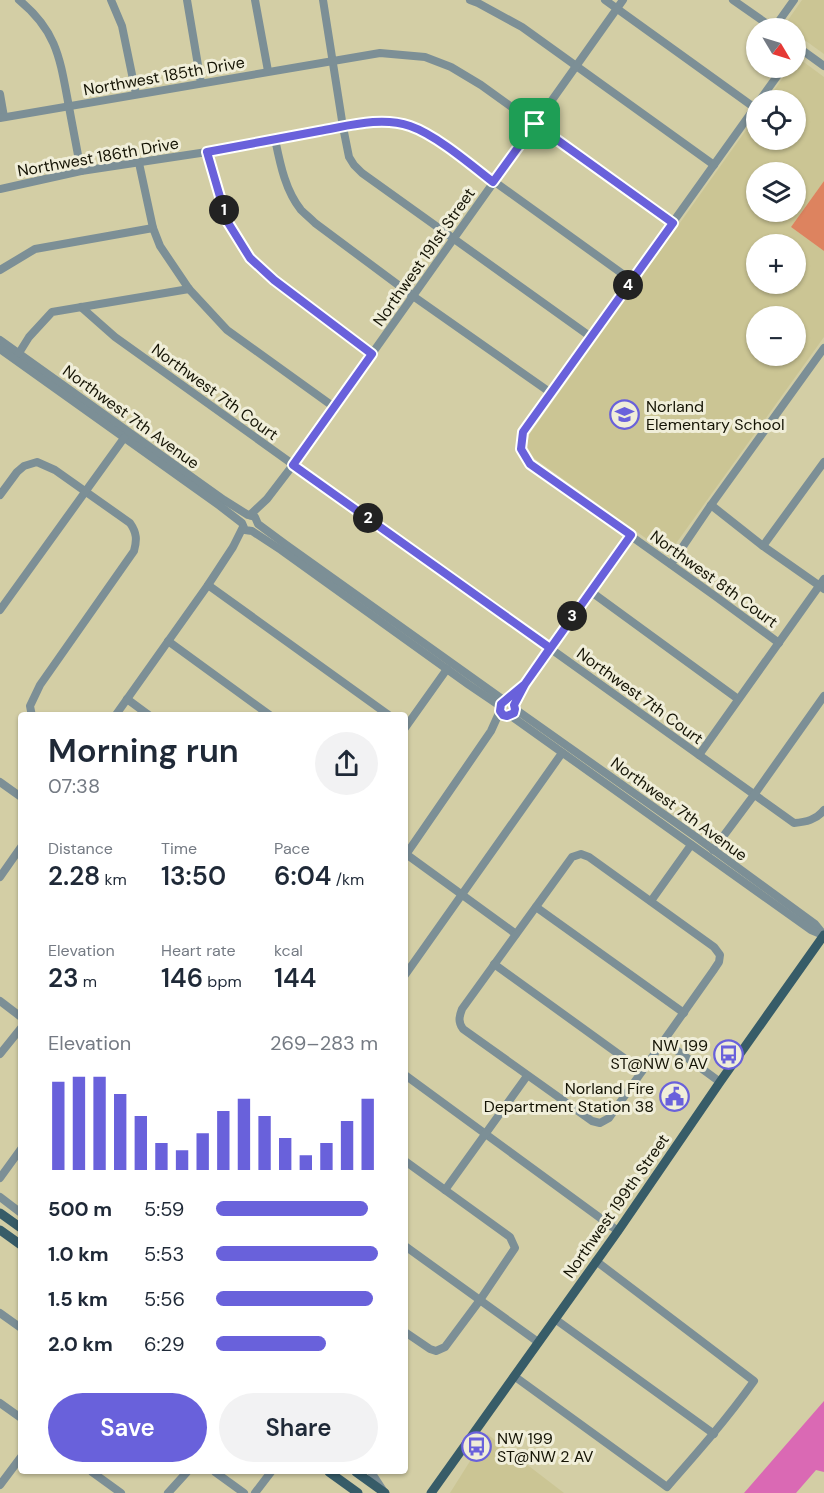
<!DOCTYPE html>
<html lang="en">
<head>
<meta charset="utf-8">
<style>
	:root { --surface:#fff; --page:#f2f2f3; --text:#1f2937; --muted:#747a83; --accent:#6961db }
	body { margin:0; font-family:"DM Sans",sans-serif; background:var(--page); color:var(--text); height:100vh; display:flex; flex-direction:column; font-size:22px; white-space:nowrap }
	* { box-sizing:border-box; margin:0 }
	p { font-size:20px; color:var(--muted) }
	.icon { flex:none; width:33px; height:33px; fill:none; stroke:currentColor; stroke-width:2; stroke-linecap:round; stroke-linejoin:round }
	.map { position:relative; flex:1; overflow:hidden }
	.sheet { position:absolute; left:18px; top:712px; width:390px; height:762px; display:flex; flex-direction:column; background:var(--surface); border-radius:6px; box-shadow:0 2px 4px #0004 }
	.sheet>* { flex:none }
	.needle { width:39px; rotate:128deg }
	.buttons { position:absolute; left:746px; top:18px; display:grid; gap:12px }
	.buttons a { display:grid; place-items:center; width:60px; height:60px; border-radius:50%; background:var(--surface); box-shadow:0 2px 4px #0004; font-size:30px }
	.pin { position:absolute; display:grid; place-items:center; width:51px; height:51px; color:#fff; margin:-26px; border-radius:12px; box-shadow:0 3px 9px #0006 }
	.km { position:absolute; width:30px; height:30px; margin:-15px; border-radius:50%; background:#222; color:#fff; font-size:16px; line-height:30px; text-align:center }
	.round { display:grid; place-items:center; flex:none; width:63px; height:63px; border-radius:32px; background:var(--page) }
	.summary { display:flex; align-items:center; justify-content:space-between; height:102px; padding:0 30px }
	h1 { font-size:33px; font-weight:600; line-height:45px }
	.metrics { display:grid; grid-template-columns:repeat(3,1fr); gap:9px; height:102px; padding:6px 30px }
	.metrics div { display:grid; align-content:center }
	.metrics b { font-size:26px; font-weight:600 }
	.metrics small { font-size:16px; font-weight:400 }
	.metrics p { font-size:16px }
	.chart { height:168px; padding:12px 30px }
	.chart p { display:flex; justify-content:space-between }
	.chart svg { width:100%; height:108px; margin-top:6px; stroke:var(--accent); stroke-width:6 }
	.button { display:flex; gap:12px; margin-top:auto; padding:12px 30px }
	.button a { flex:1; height:69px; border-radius:36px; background:var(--accent); color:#fff; font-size:24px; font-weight:600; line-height:69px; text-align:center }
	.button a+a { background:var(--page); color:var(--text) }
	ul { padding:0 30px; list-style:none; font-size:20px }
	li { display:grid; grid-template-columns:96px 72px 1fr; align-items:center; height:45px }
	li i { height:15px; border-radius:8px; background:var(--accent) }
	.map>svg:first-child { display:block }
</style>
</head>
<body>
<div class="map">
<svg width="824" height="1493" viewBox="0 0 824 1493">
	<rect width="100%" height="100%" fill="#d3cea5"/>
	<g fill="#cbc594" fill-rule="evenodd">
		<polygon points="802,0 824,0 824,54 795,33 795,28 789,28 788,20"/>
		<path d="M 797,60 L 801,60 L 824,77 L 824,181 L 791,227 L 824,251 L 824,337 L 672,549 L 665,552 L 534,458 L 530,452 L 527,446 L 529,435 L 756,116 L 756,140 L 795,140 L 795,100 L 767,100 L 790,68 L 795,68 L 795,62 ZM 756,172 L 795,172 L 795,212 L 756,212 ZM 756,244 L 795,244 L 795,284 L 756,284 ZM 756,316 L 795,316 L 795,356 L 756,356 Z"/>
		<polygon points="487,1434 564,1493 450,1493"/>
	</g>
	<polygon fill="#dd835f" points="824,181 824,251 791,227"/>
	<polygon fill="#da69b4" points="824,1401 824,1472 816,1470 796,1493 744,1493"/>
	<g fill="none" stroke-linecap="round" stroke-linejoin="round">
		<g stroke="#7c8f96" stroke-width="8">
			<path d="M 19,0 C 58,32 60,60 69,107 C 73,128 77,150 81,171"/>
			<polyline points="111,0 122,26 136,94"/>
			<polyline points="187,0 201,83"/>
			<polyline points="255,0 268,71"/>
			<polyline points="323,0 343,127 349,157 354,165 362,173 591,337"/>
			<polyline points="470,0 478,3 522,27 714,165"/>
			<polyline points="605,0 755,108"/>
			<polyline points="733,0 773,28"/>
			<polyline points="774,28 794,0"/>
			<polyline points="795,45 824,66"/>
			<polyline points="0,94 4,117"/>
			<polyline points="760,100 783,68"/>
			<polyline points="756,106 523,432 521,449 530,464 715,596 779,643"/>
			<polyline points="0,118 380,53 425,57 451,67 481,85 673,223"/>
			<path d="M 275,139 C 280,163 285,190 301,210 C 305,214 310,218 315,223 L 413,296 L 551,393"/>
			<polyline points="207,152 227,221 250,258 274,280 372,354"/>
			<polyline points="139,163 153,228 160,246 189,289 227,330 334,407"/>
			<polyline points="0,189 81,171 207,152 275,139 379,122 397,122 412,127 431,136 631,280"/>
			<polyline points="0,270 35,249 153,228"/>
			<path d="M 81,307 L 115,337 L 794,823 C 806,822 816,820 824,810"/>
			<polyline points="0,340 224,500 248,515 255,517 258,524 285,544 505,701 512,702 515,709 696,837 815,924 824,935"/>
			<polyline points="0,349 220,506 242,523 245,530 252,531 281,550 469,685 500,706"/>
			<polyline points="19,353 29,337 52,312 189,289"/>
			<path d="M 0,495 L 17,472 L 24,466 L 37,462 L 55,470 L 130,523 C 137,533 137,540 134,551 L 40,685 L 30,706 L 32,716"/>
			<polyline points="711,505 763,546 824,589"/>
			<polyline points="250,515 267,499 293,465 623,0"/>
			<polyline points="763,546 824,462"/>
			<polyline points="671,564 711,505 824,348"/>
			<polyline points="208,585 390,716"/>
			<polyline points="590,591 738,699"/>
			<polyline points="0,610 124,438"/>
			<polyline points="168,641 271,716"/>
			<polyline points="127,699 150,716"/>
			<polyline points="503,702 500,709 503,715 507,716 511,716 811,930 823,935"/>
			<polyline points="515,705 525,684 631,535"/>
			<polyline points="115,716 208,585 233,547 243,527"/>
			<polyline points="405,728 447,669"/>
			<polyline points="699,755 824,579"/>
			<polyline points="0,782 21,797"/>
			<polyline points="713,850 754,795 824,696"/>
			<polyline points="406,854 516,934"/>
			<path d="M 581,854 L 589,857 L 714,947 L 720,955 L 719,962 L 713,971 L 609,1118 L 600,1123 L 592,1121 L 463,1029 C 458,1022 459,1017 462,1009 L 572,857 Z"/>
			<polyline points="405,856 491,731 500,711"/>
			<polyline points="0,877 21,847"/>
			<polyline points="651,901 691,845"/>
			<polyline points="536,907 684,1013"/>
			<polyline points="494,964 642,1071"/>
			<polyline points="405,975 562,753"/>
			<polyline points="0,1001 21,1017"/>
			<polyline points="664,1041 720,1082"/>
			<polyline points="0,1054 21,1028"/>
			<polyline points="405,1075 618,1231"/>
			<polyline points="405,1161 510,1237 515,1248 480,1300 445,1347 436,1351 430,1349 405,1332"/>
			<polyline points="0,1178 21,1149"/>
			<polyline points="445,1190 527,1076"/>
			<polyline points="0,1197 21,1213"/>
			<polyline points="405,1246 538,1342"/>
			<polyline points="0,1313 21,1328"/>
			<polyline points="555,1319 714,1434"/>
			<path d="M 514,1376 L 667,1487 C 697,1453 727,1419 754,1381 L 596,1261"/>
			<polyline points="0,1403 21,1418"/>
			<polyline points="92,1472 121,1493"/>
			<polyline points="215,1472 244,1493"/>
			<polyline points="371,1472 384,1492"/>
			<polyline points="0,1485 21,1457"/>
			<polyline points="168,1493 187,1472"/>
			<polyline points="255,1493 271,1472"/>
		</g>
		<g stroke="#375c68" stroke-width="9">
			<polyline points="0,1213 21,1228"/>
			<polyline points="0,1230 21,1245"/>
			<polyline points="329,1472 358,1493"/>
			<polyline points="356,1472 385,1493"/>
			<polyline points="431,1493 618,1231 720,1082 824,935"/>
		</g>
	</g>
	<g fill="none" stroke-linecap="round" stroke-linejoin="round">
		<defs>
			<path id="route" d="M 535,124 L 493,182 C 470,164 436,135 410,126 C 381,116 348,126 319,131 C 282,138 244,145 207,152 L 227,221 L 250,258 L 274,280 L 372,354 L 293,465 L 550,648 L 525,684 L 514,705 L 515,709 L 514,713 L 507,716 L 503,715 L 500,711 L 501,704 L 525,684 L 631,535 L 530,464 L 521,449 L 523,432 L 673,223 L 535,124"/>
		</defs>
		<use href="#route" stroke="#fff" stroke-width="12"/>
		<use href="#route" stroke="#6961db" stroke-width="8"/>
	</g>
	<defs>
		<symbol id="school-ring" viewBox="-11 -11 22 22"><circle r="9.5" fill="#f0eed9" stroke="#6961db" stroke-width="1.5"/><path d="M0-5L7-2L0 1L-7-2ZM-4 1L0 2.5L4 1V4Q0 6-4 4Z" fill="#6961db"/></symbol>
		<symbol id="bus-ring" viewBox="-11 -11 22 22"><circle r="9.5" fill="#f0eed9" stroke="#6961db" stroke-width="1.5"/><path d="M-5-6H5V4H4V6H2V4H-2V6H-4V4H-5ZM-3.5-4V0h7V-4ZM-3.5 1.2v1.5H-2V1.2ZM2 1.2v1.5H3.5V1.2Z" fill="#6961db"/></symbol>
		<symbol id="civic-ring" viewBox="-11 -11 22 22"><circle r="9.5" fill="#f0eed9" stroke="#6961db" stroke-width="1.5"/><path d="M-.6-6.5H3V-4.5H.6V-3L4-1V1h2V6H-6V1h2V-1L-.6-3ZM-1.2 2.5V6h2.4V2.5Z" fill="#6961db"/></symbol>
	</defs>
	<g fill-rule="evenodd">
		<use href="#school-ring" x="608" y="398" width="33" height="33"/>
		<use href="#bus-ring" x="712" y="1038" width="33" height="33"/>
		<use href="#civic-ring" x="658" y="1080" width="33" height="33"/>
		<use href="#bus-ring" x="460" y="1430" width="33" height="33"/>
	</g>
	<g text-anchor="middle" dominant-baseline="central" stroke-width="6" stroke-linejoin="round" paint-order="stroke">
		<g font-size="16" fill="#141304" stroke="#f0eed9">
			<text transform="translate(164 76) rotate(-10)">Northwest 185th Drive</text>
			<text transform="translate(98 157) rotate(-10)">Northwest 186th Drive</text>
			<text transform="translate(424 257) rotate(-55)">Northwest 191st Street</text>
			<text transform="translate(215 392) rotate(36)">Northwest 7th Court</text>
			<text transform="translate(131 417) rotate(36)">Northwest 7th Avenue</text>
			<text transform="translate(714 579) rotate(36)">Northwest 8th Court</text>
			<text transform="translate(640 696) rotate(36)">Northwest 7th Court</text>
			<text transform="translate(679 809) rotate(36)">Northwest 7th Avenue</text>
			<text transform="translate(616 1206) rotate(-55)">Northwest 199th Street</text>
		</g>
		<g font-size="16" fill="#141304" stroke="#f0eed9" text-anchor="start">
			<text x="646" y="406">Norland<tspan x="646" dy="18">Elementary School</tspan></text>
			<text x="708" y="1045" text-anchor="end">NW 199<tspan x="708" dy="18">ST@NW 6 AV</tspan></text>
			<text x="654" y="1088" text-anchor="end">Norland Fire<tspan x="654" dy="18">Department Station 38</tspan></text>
			<text x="497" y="1438">NW 199<tspan x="497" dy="18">ST@NW 2 AV</tspan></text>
		</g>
	</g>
</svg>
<div class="buttons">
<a><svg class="needle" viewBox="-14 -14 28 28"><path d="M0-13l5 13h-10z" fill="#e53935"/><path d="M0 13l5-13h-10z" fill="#747a83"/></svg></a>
<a><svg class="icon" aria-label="locate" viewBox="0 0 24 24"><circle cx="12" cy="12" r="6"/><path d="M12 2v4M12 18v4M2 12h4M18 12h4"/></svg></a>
<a><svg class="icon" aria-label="layers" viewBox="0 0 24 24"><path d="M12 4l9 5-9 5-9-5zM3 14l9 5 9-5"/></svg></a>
<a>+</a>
<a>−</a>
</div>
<div class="pin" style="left:535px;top:124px;background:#1e9e55"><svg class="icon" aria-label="arrive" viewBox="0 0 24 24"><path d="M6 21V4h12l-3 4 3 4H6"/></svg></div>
<b class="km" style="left:224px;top:210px">1</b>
<b class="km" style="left:368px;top:518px">2</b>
<b class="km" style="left:572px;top:616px">3</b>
<b class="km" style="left:628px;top:285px">4</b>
<section class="sheet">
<div class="summary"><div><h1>Morning run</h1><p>07:38</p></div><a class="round"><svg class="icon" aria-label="share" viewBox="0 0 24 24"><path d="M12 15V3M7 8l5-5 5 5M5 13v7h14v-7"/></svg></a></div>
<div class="metrics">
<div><p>Distance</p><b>2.28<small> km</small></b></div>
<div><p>Time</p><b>13:50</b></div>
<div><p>Pace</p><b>6:04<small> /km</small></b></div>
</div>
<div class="metrics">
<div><p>Elevation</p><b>23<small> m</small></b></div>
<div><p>Heart rate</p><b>146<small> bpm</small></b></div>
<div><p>kcal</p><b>144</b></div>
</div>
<div class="chart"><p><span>Elevation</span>269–283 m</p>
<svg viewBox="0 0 160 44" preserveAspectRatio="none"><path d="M5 44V8M15 44V6M25 44V6M35 44V13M45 44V22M55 44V33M65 44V36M75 44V29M85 44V20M95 44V15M105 44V22M115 44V31M125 44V38M135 44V33M145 44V24M155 44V15"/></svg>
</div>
<ul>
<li><b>500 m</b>5:59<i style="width:94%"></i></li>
<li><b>1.0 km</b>5:53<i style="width:100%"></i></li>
<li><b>1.5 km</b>5:56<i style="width:97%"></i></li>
<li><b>2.0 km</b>6:29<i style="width:68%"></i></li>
</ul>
<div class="button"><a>Save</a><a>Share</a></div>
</section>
</div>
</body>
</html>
